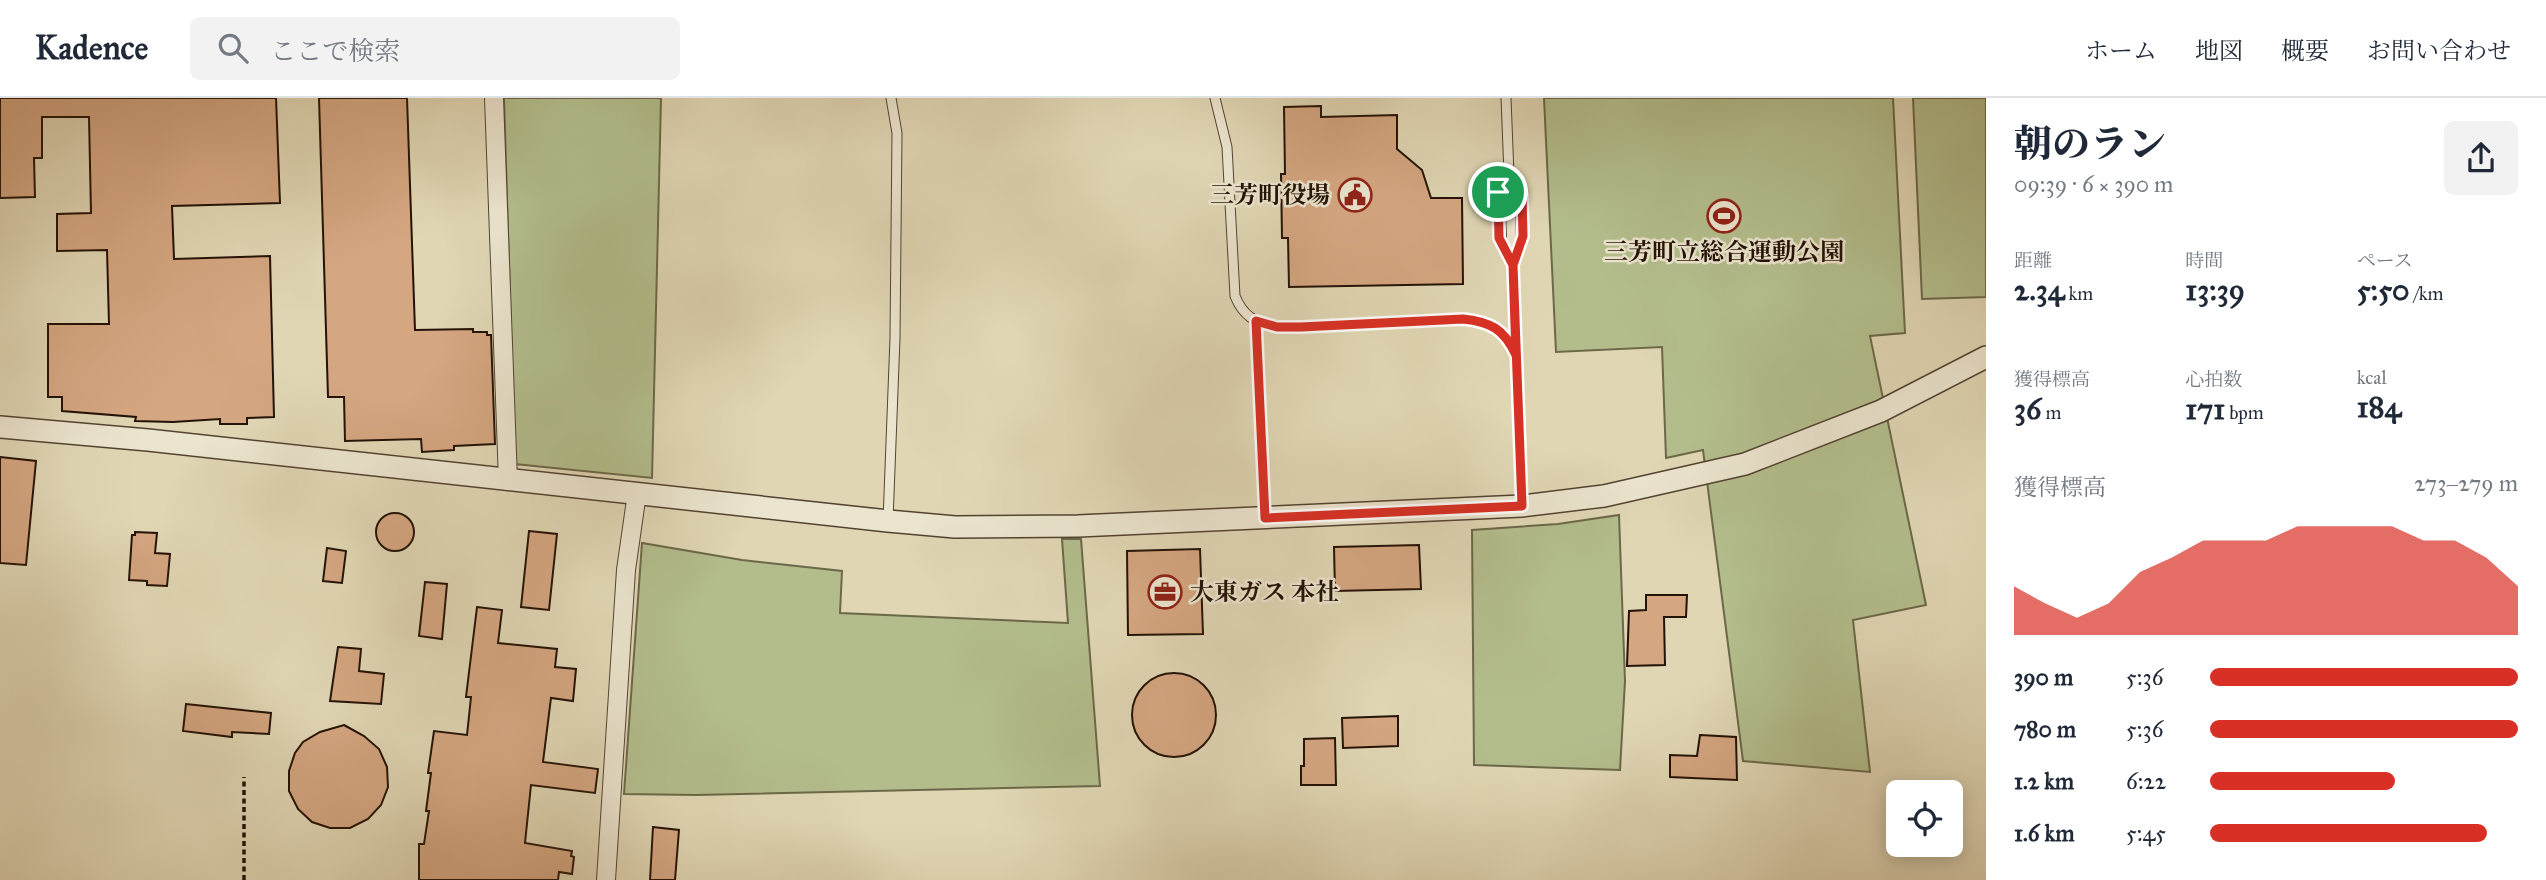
<!DOCTYPE html>
<html lang="ja">
<head>
<meta charset="utf-8">
<style>
	:root { --surface:#fff; --page:#f2f2f3; --text:#1f2937; --muted:#747a83; --line:#e0e1e3; --accent:#d93025 }
	body { margin:0; font-family:"IM FELL Great Primer","Noto Serif JP",serif; background:var(--page); color:var(--text); height:100vh; display:flex; flex-direction:column; font-size:26px; white-space:nowrap }
	* { box-sizing:border-box; margin:0 }
	p { font-size:23px; color:var(--muted) }
	.icon { flex:none; width:38px; height:38px; fill:none; stroke:currentColor; stroke-width:2; stroke-linecap:round; stroke-linejoin:round }
	.map { position:relative; flex:1; overflow:hidden }
	.side { display:flex; flex-direction:column; background:var(--surface); width:560px }
	.side>* { flex:none }
	.fabs { position:absolute; left:1886px; top:682px; display:grid; gap:14px }
	.fabs a { display:grid; place-items:center; width:77px; height:77px; border-radius:10px; background:var(--surface); box-shadow:0 4px 18px #0003; font-size:35px }
	.pin { position:absolute; display:grid; place-items:center; width:60px; height:60px; color:#fff; margin:-30px; border:4px solid #fff; border-radius:50%; box-shadow:0 2px 7px #0007 }
	.round { display:grid; place-items:center; flex:none; width:74px; height:74px; border-radius:10px; background:var(--page) }
	.headline { display:flex; align-items:center; justify-content:space-between; height:119px; padding:0 28px }
	h1 { font-size:38px; font-weight:800; line-height:52px }
	.metrics { display:grid; grid-template-columns:repeat(3,1fr); gap:10px; height:119px; padding:7px 28px }
	.metrics div { display:grid; align-content:center }
	.metrics b { font-size:30px; font-weight:800 }
	.metrics small { font-size:19px; font-weight:400 }
	.metrics p { font-size:19px }
	.chart { height:196px; padding:14px 28px }
	.chart p { display:flex; justify-content:space-between }
	.chart svg { width:100%; height:126px; margin-top:7px; fill:var(--accent); opacity:.7 }
	ul { padding:0 28px; list-style:none; font-size:23px }
	li { display:grid; grid-template-columns:112px 84px 1fr; align-items:center; height:52px }
	li i { height:18px; border-radius:9px; background:var(--accent) }
	header { display:flex; align-items:center; gap:42px; box-sizing:border-box; height:98px; padding:0 35px; background:var(--surface); border-bottom:2px solid var(--line) }
	header strong { font-size:33px }
	nav { display:flex; gap:38px; margin-inline-start:auto; font-size:24px }
	.search { width:490px; height:63px; background:var(--page); display:flex; align-items:center; gap:18px; box-sizing:border-box; padding:0 24px; border-radius:10px; color:var(--muted); font-size:26px }
	main { display:flex; flex:1; min-height:0 }
	.map>svg:first-child { display:block }
</style>
</head>
<body>
<header>
<strong>Kadence</strong>
<div class="search"><svg class="icon" aria-label="search" viewBox="0 0 24 24"><circle cx="10" cy="10" r="6"/><path d="M15 15l6 6"/></svg>ここで検索</div>
<nav><a>ホーム</a><a>地図</a><a>概要</a><a>お問い合わせ</a></nav>
</header>
<main>
<div class="map">
<svg width="1986" height="782" viewBox="0 0 1986 782">
	<rect width="100%" height="100%" fill="#e0d6b4"/>
	<filter id="stains"><feTurbulence type="fractalNoise" baseFrequency=".00286" numOctaves="4"/><feColorMatrix values="0 0 0 0 .2 0 0 0 0 .09 0 0 0 0 .02 0 0 0 .5 -.17"/></filter>
	<radialGradient id="worn" r=".72"><stop offset=".6" stop-color="#630" stop-opacity="0"/><stop offset="1" stop-color="#630" stop-opacity=".3"/></radialGradient>
	<g fill="#b3bd8c" stroke="#6c6849" stroke-width="2">
		<polygon points="504,0 661,0 652,380 515,366"/>
		<polygon points="1544,0 1893,0 1905,235 1870,238 1926,507 1853,522 1870,674 1743,663 1703,352 1666,360 1662,249 1556,254"/>
		<polygon points="1913,0 1986,0 1986,199 1922,201"/>
		<polygon points="1619,417 1625,583 1620,672 1474,667 1472,432 1558,426"/>
		<polygon points="1062,441 1081,441 1100,688 696,697 624,696 642,445 742,462 842,473 840,515 1068,525"/>
	</g>
	<g fill="#d4a681" stroke="#241206" stroke-width="2">
		<polygon points="0,0 276,0 280,105 172,108 174,161 270,158 274,319 247,320 247,326 220,326 220,321 173,324 135,323 136,319 62,313 62,299 48,299 48,226 109,226 107,152 57,153 57,116 91,115 89,19 42,19 42,60 34,60 35,99 0,100"/>
		<polygon points="319,0 407,0 415,232 473,231 473,234 487,234 487,237 491,237 495,346 454,348 454,352 422,354 421,341 345,343 344,299 328,299"/>
		<polygon points="1321,8 1321,19 1397,17 1397,51 1422,72 1431,100 1462,100 1463,186 1289,189 1288,140 1282,140 1281,76 1285,76 1284,9"/>
		<polygon points="0,359 36,363 26,467 0,465"/>
		<circle cx="395" cy="434" r="19"/>
		<polygon points="529,433 557,436 549,512 521,509"/>
		<polygon points="135,434 157,435 155,455 170,456 167,488 147,487 147,483 129,482 132,437 135,437"/>
		<polygon points="1419,447 1421,491 1335,493 1334,449"/>
		<polygon points="327,450 346,453 342,485 323,483"/>
		<polygon points="1200,451 1203,536 1128,537 1127,453"/>
		<polygon points="425,484 447,486 442,541 419,538"/>
		<polygon points="1646,497 1687,497 1686,519 1664,519 1665,567 1627,568 1629,513 1646,512"/>
		<polygon points="477,509 502,512 498,545 557,551 555,569 576,571 573,603 551,600 543,664 598,671 595,695 531,687 525,745 572,753 571,758 574,759 572,776 559,774 558,782 419,782 419,746 424,746 429,713 426,713 431,675 428,675 434,633 467,637 471,599 466,599"/>
		<polygon points="338,549 361,551 359,573 384,576 381,606 330,603"/>
		<circle cx="1174" cy="617" r="42"/>
		<polygon points="186,606 271,615 269,636 232,634 232,639 183,633"/>
		<polygon points="1398,618 1398,648 1343,650 1342,620"/>
		<polygon points="344,627 364,638 379,651 387,669 388,689 381,707 368,721 350,730 330,730 312,724 298,711 289,693 289,673 295,655 303,644 320,634"/>
		<polygon points="1700,637 1736,639 1737,682 1670,679 1670,657 1697,658"/>
		<polygon points="1335,640 1336,687 1301,687 1301,668 1304,668 1304,641"/>
		<polygon points="653,729 679,732 675,782 650,782"/>
	</g>
	<g fill="none" stroke-linecap="round" stroke-linejoin="round">
		<defs>
			<g id="service">
				<path d="M 1215,0 L 1227,49 L 1235,198 C 1243,218 1255,225 1277,229 L 1463,221 C 1491,224 1504,231 1516,256"/>
				<polyline points="1506,0 1522,407"/>
				<polygon points="1509,87 1518,90 1522,97 1523,138 1512,167 1499,140 1497,98 1500,90"/>
				<polyline points="1256,223 1265,420"/>
				<polyline points="888,423 895,240 897,35 891,0"/>
			</g>
			<g id="minor">
				<polyline points="494,0 508,383"/>
				<polyline points="606,782 626,472 637,395"/>
			</g>
			<polyline id="tertiary" points="0,329 148,342 888,423 955,429 1078,428 1522,408 1604,398 1745,366 1881,313 1986,259"/>
		</defs>
		<use href="#service" stroke="#534332" stroke-width="11"/>
		<use href="#minor" stroke="#534332" stroke-width="20"/>
		<use href="#tertiary" stroke="#534332" stroke-width="24"/>
		<polyline stroke="#241206" stroke-width="3.5" stroke-dasharray="5 3.5" stroke-linecap="butt" points="244,782 244,679"/>
		<use href="#service" stroke="#ebe4ce" stroke-width="9"/>
		<use href="#minor" stroke="#ebe4ce" stroke-width="18"/>
		<use href="#tertiary" stroke="#ebe4ce" stroke-width="21"/>
	</g>
	<g fill="none" stroke-linecap="round" stroke-linejoin="round">
		<defs>
			<path id="route" d="M 1498,94 L 1499,140 L 1513,167 L 1522,408 L 1265,420 L 1256,223 L 1277,229 L 1301,229 L 1463,221 C 1491,224 1504,231 1516,257 L 1513,167 L 1523,138 L 1522,97 L 1517,90 C 1510,86 1502,86 1498,94"/>
		</defs>
		<use href="#route" stroke="#fff" stroke-width="14"/>
		<use href="#route" stroke="#d93025" stroke-width="9"/>
	</g>
	<defs>
		<symbol id="civic-ring" viewBox="-11 -11 22 22"><circle r="9.5" fill="#ebe4ce" stroke="#8f2418" stroke-width="1.5"/><path d="M-.6-6.5H3V-4.5H.6V-3L4-1V1h2V6H-6V1h2V-1L-.6-3ZM-1.2 2.5V6h2.4V2.5Z" fill="#8f2418"/></symbol>
		<symbol id="stadium-ring" viewBox="-11 -11 22 22"><circle r="9.5" fill="#ebe4ce" stroke="#8f2418" stroke-width="1.5"/><path d="M0-5a6.5 5 0 1 0 0 10a6.5 5 0 1 0 0-10ZM-3.5-1.8h7v3.6h-7Z" fill="#8f2418"/></symbol>
		<symbol id="office-ring" viewBox="-11 -11 22 22"><circle r="9.5" fill="#ebe4ce" stroke="#8f2418" stroke-width="1.5"/><path d="M-6-3h4V-5.5h4V-3h4V5H-6ZM-1-4.5V-3h2v-1.5ZM-6 0V1H6V0Z" fill="#8f2418"/></symbol>
	</defs>
	<g fill-rule="evenodd">
		<use href="#civic-ring" x="1336" y="78" width="38" height="38"/>
		<use href="#stadium-ring" x="1705" y="99" width="38" height="38"/>
		<use href="#office-ring" x="1146" y="475" width="38" height="38"/>
	</g>
	<g text-anchor="middle" dominant-baseline="central" stroke-width="5" stroke-linejoin="round" paint-order="stroke">
		<g font-size="24" font-weight="bold" fill="#241206" stroke="#ebe4ce" text-anchor="end">
			<text x="1330" y="97">三芳町役場</text>
			<text x="1724" y="154" text-anchor="middle">三芳町立総合運動公園</text>
			<text x="1190" y="494" text-anchor="start">大東ガス 本社</text>
		</g>
	</g>
	<rect width="100%" height="100%" filter="url(#stains)"/>
	<rect width="100%" height="100%" fill="url(#worn)"/>
</svg>
<div class="fabs">
<a><svg class="icon" aria-label="locate" viewBox="0 0 24 24"><circle cx="12" cy="12" r="6"/><path d="M12 2v4M12 18v4M2 12h4M18 12h4"/></svg></a>
</div>
<div class="pin" style="left:1498px;top:94px;background:#1e9e55"><svg class="icon" aria-label="arrive" viewBox="0 0 24 24"><path d="M6 21V4h12l-3 4 3 4H6"/></svg></div>
</div>
<section class="side">
<div class="headline"><div><h1>朝のラン</h1><p>09:39 · 6 × 390 m</p></div><a class="round"><svg class="icon" aria-label="share" viewBox="0 0 24 24"><path d="M12 15V3M7 8l5-5 5 5M5 13v7h14v-7"/></svg></a></div>
<div class="metrics">
<div><p>距離</p><b>2.34<small> km</small></b></div>
<div><p>時間</p><b>13:39</b></div>
<div><p>ペース</p><b>5:50<small> /km</small></b></div>
</div>
<div class="metrics">
<div><p>獲得標高</p><b>36<small> m</small></b></div>
<div><p>心拍数</p><b>171<small> bpm</small></b></div>
<div><p>kcal</p><b>184</b></div>
</div>
<div class="chart"><p><span>獲得標高</span>273–279 m</p>
<svg viewBox="0 0 160 44" preserveAspectRatio="none"><path d="M0 44V27L10 33L20 38L30 33L40 22L50 17L60 11L70 11L80 11L90 6L100 6L110 6L120 6L130 11L140 11L150 17L160 27V44z"/></svg>
</div>
<ul>
<li><b>390 m</b>5:36<i style="width:100%"></i></li>
<li><b>780 m</b>5:36<i style="width:100%"></i></li>
<li><b>1.2 km</b>6:22<i style="width:60%"></i></li>
<li><b>1.6 km</b>5:45<i style="width:90%"></i></li>
</ul>
</section>
</main>
</body>
</html>
